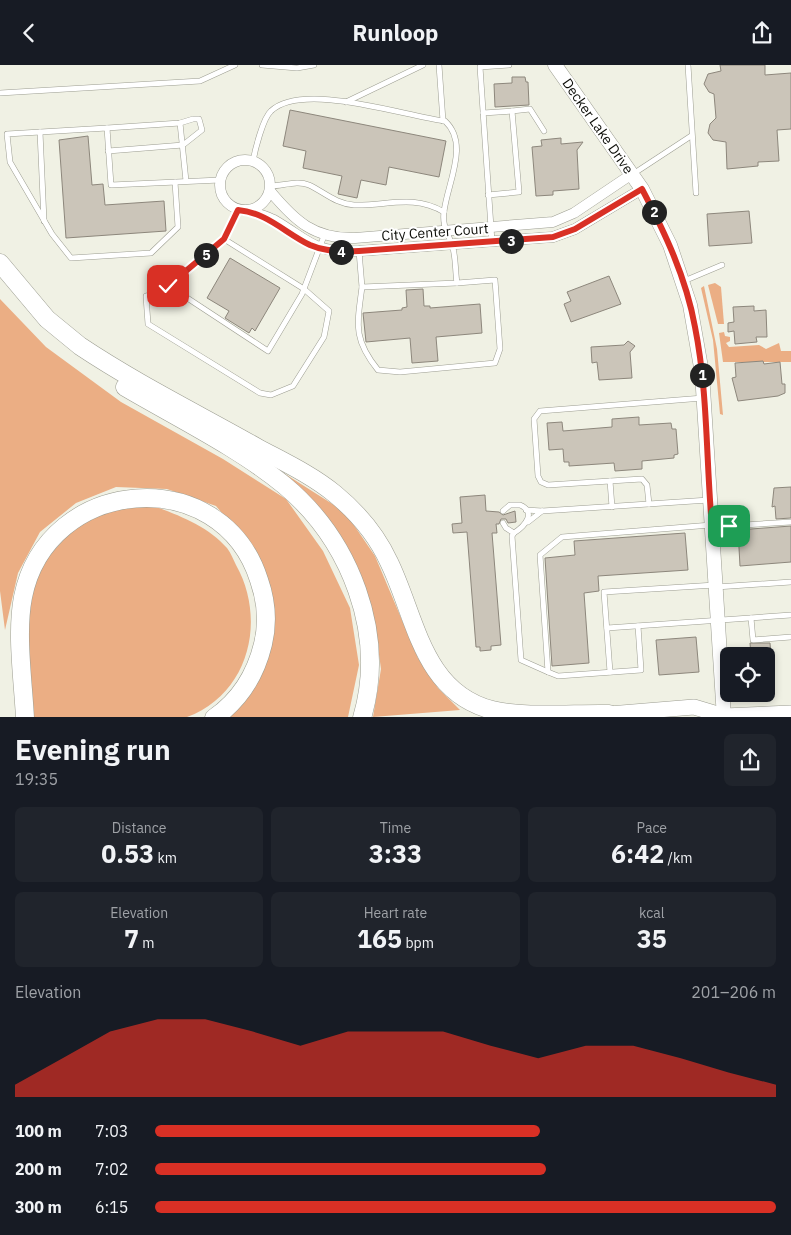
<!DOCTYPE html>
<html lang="en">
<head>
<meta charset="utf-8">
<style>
	:root { --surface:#171b24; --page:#20242c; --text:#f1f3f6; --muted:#9ea1a6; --accent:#d93025 }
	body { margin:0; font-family:"IBM Plex Sans",sans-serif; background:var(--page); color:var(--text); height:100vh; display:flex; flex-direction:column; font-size:19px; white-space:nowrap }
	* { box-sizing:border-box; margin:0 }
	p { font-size:16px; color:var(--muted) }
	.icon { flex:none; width:28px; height:28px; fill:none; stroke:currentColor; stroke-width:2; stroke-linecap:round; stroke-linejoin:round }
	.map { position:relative; height:652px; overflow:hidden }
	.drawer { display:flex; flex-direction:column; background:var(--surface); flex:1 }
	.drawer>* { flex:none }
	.controls { position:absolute; left:720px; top:582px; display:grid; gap:10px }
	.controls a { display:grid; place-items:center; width:55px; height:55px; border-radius:8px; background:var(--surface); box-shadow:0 2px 8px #0003; font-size:25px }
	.pin { position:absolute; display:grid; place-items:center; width:42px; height:42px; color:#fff; margin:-21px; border-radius:10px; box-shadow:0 2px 8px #0006 }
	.km { position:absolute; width:25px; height:25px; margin:-12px; border-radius:50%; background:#222; color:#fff; font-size:14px; line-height:25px; text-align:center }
	.round { display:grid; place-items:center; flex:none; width:52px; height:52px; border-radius:8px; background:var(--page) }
	.summary { display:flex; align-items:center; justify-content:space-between; height:85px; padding:0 15px }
	h1 { font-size:28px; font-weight:700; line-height:38px }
	.metrics { display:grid; grid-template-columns:repeat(3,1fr); gap:8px; height:85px; padding:5px 15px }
	.metrics div { display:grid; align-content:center; border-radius:8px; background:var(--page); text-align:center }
	.metrics b { font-size:25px; font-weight:700 }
	.metrics small { font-size:14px; font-weight:400 }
	.metrics p { font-size:14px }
	.chart { height:140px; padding:10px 15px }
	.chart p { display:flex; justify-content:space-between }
	.chart svg { width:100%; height:90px; margin-top:5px; fill:var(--accent); opacity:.7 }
	ul { padding:0 15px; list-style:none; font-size:16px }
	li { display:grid; grid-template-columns:80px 60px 1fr; align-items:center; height:38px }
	li i { height:12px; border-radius:6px; background:var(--accent) }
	header { display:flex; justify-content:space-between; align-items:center; height:65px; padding:0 15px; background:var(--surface); font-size:22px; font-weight:700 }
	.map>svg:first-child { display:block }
</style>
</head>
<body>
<header><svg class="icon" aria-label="back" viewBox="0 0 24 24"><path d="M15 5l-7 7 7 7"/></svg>Runloop<svg class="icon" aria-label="share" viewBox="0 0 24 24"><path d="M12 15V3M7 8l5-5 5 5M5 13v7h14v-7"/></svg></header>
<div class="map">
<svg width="791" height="653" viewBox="0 0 791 653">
	<rect width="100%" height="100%" fill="#f0f1e4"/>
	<g fill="#ebae84">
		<polygon points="715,218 721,222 724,259 718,259 708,220"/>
		<polygon points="704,221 717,284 723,350 720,349 713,275 701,223"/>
		<polygon points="0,234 46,282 121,337 223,394 286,434 323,486 350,543 359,600 348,652 223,652 272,576 253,485 216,441 167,424 116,422 76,438 40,467 18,508 5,565 0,526"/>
		<polygon points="724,267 725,271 730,272 730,276 726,278 729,282 759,280 766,284 779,278 781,286 791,286 791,297 723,297 719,268"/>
		<polygon points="260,393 345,447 375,491 418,593 438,623 460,645 373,652 381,604 375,561 360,515"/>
		<path d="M 151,440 C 178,450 208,461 227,483 C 231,488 233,494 236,500 C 267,555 249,629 187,652 L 35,653 L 31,650 L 27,550 L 36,505 L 79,458 L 120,443 Z"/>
	</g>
	<g fill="#cbc5b9" stroke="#8d877c">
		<polygon points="720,0 765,0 765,10 791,8 791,64 777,65 779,96 758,97 758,101 727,104 726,77 713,75 708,68 710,59 716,53 714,29 709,27 704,19 708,9 721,6"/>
		<polygon points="512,12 525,12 526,17 528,17 529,40 495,42 494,19 512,18"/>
		<polygon points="290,45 446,76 439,112 389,102 386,120 361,115 357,133 338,129 342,111 303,103 306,86 283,81"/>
		<polygon points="88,71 92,120 103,119 105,140 164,136 166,166 66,173 59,75"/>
		<polygon points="561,73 561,79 583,77 577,85 579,124 553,126 553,130 536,131 532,82 542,81 541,75"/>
		<polygon points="749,146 752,178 709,181 707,149"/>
		<polygon points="230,193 280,223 255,266 252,263 249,268 225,253 229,246 207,233"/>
		<polygon points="609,211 621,239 571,257 564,239 571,236 567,227"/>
		<polygon points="423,224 424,241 430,241 430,243 480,239 482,268 436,272 438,296 412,298 410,273 366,277 363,248 402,245 402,243 407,242 406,225"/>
		<polygon points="754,241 754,246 766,245 767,272 756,272 757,277 735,279 734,266 728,267 728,258 734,257 733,242"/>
		<polygon points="628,276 635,281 630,287 632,313 599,315 597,297 592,298 591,282 624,280"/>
		<polygon points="763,296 764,299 780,297 782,319 785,319 785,328 778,331 738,336 732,313 736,312 735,298"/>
		<polygon points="639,352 639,360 671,358 672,364 676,364 678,389 674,390 674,393 642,396 642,404 615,406 614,398 569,401 569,397 564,397 563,384 549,385 547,358 562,357 563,366 612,362 612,354"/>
		<polygon points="791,422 791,453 776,454 775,441 772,442 774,423"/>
		<polygon points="485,430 486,446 499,447 503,450 515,446 516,457 508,458 506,454 501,454 499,459 496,459 497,468 492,468 501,580 491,581 491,585 480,586 480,582 476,582 467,467 453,468 452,459 462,458 460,432"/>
		<polygon points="791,461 791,497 740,501 738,465"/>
		<polygon points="685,468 688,505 598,511 599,526 584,528 589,598 552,601 545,493 575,490 574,476"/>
		<polygon points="696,572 699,607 659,610 656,575"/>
		<polygon points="750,578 770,578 771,591 751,591"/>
	</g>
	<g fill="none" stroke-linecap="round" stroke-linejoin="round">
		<defs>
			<g id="lane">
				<polyline points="262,0 297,3 314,0"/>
				<polyline points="439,0 443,56"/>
				<polyline points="688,0 696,128"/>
				<polyline points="0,28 200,16 235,0"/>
				<polyline points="346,37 423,0"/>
				<polyline points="483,48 512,46"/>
				<polyline points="180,58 186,116"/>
				<polyline points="107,63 180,58 193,54 199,54 202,65 183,80 108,86"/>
				<polyline points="40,67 44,156"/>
				<path d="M 253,96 C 255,85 263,53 271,46 C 303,16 404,51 445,56 C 470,79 447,119 444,147 C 442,161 448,168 452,180 C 456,190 455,206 457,218 L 362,222 L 359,186"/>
				<polyline points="633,109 691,71"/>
				<polyline points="175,117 178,162 151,188 71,193 52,169 10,97 7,69 107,63 111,120 220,115"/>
				<path d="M 271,121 C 283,121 297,115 309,120 C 324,127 336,139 354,140 C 387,141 413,129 444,147"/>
				<polyline points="488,130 519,127 512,46 530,44 544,66"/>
				<polyline points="238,145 224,174 169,221 268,286 302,229 324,171"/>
				<polyline points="492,177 480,2 509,0"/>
				<polyline points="684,216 722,200"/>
				<polyline points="169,221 160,228 146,231 148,259 260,328 271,330 293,321 324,272 329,246 304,224 224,174"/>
				<path d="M 362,222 C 357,260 353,274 378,305 L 400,307 L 495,298 L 500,284 L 495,215 L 457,218"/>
				<polyline points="610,416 642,414 647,420 649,439"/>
				<polyline points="612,442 610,416 548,420 541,417 538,411 534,354 540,346 703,333"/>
				<polyline points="526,445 542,446 709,435"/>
				<polyline points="528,457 542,446"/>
				<path d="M 503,458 L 506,463 L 514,468 C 525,461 537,447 520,440 L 510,440 L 503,446"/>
				<polyline points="712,462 791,457"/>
				<polyline points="514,468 512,471 521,595 548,607"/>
				<polyline points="716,522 791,517"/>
				<polyline points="751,553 753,575 791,572"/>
				<polyline points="638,561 641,605 558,611 548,607 540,490 562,472 711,460"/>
				<polyline points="607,563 791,550"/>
				<polyline points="610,607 604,527 715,520"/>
			</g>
			<g id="street">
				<circle cx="245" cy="120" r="25"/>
				<path d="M 270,126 C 295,156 314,174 355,173 L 553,157 L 574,148 L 632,109"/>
				<path d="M 248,145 C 257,149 266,151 274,155 C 310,176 312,188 359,186 L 553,172 L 575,164 L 642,124"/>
			</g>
			<polyline id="secondary" points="555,0 642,124 670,180 690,240 702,308 724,653"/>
			<polyline id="primary" points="597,650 694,642 724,651 791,648"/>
			<g id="highway">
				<path d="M 0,198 L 47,254 L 80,281 C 137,319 198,349 258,383 C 284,397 312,410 335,429 C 358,448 377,471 389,497 C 416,552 422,627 492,645 C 522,653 577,648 609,649"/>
				<path d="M 125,322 C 176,352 239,383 284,420 C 350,475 387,568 362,653"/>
				<path d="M 25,653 C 23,615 16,568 23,532 C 47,411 221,396 259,515 C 266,535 268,558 263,579 C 256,608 240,635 214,653"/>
			</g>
		</defs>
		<use href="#lane" stroke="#9c9d91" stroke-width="6"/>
		<use href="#street" stroke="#9c9d91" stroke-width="11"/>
		<use href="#secondary" stroke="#9c9d91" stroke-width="15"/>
		<use href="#primary" stroke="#9c9d91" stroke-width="16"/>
		<use href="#highway" stroke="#9c9d91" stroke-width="19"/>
		<use href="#lane" stroke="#fff" stroke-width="5"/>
		<use href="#street" stroke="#fff" stroke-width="10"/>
		<use href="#secondary" stroke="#fff" stroke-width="14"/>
		<use href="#primary" stroke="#fff" stroke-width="15"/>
		<use href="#highway" stroke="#fff" stroke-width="18"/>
	</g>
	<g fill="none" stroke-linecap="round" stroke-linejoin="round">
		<defs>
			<path id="route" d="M 168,221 L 224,174 L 238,145 C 268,148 285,168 310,180 C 326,187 343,187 359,186 L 553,172 L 575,164 L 642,124 C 665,168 686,212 695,262 C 708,327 706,396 712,462 L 729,461"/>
		</defs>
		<use href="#route" stroke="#fff" stroke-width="10"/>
		<use href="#route" stroke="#d93025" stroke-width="6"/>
	</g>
	<g text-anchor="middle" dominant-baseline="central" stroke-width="4" stroke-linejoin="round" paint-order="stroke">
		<g font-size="14" fill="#0d0e09" stroke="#fff">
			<text transform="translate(598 61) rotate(55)">Decker Lake Drive</text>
			<text transform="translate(435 167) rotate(-4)">City Center Court</text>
		</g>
	</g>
</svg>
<div class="controls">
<a><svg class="icon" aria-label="locate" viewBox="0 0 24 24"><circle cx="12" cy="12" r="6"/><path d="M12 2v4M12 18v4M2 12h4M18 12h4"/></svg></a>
</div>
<div class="pin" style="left:729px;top:461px;background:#1e9e55"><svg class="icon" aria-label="arrive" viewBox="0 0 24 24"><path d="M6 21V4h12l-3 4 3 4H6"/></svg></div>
<div class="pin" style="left:168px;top:221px;background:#d93025"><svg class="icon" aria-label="check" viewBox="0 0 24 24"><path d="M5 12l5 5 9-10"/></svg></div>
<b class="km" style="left:702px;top:310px">1</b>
<b class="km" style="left:654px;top:147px">2</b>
<b class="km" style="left:511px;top:176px">3</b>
<b class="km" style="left:341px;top:187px">4</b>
<b class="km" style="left:206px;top:190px">5</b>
</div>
<section class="drawer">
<div class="summary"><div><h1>Evening run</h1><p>19:35</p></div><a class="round"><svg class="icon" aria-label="share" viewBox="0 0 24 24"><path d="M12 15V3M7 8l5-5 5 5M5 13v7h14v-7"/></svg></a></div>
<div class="metrics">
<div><p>Distance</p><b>0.53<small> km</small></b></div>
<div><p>Time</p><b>3:33</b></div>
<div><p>Pace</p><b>6:42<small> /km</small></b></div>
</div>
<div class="metrics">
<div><p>Elevation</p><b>7<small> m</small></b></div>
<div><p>Heart rate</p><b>165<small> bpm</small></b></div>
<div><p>kcal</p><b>35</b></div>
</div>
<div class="chart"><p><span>Elevation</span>201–206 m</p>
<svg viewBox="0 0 160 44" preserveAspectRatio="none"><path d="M0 44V38L10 25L20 12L30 6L40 6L50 12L60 19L70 12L80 12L90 12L100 19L110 25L120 19L130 19L140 25L150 32L160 38V44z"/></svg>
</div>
<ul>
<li><b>100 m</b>7:03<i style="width:62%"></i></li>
<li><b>200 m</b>7:02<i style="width:63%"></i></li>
<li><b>300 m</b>6:15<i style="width:100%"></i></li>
</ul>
</section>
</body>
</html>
